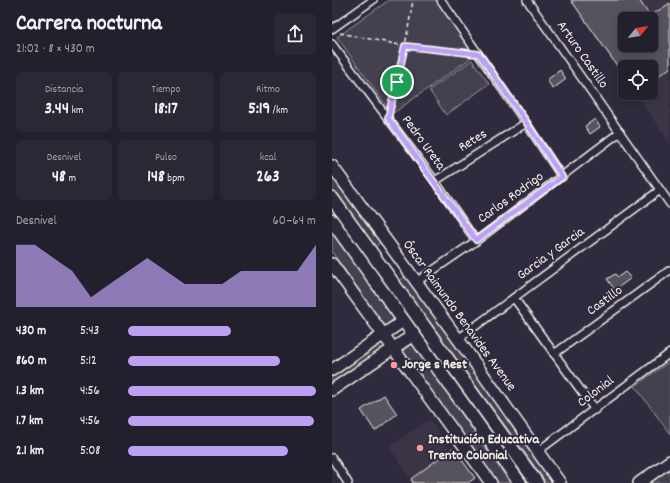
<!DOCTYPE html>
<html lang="es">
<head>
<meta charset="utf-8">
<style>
	:root { --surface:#23202e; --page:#2b2836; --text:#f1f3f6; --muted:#a3a3aa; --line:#403e4a; --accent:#bca0f2 }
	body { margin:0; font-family:Dekko,sans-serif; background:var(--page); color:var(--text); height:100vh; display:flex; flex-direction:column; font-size:15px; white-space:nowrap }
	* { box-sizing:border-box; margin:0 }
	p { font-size:13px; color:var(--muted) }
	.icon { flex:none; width:22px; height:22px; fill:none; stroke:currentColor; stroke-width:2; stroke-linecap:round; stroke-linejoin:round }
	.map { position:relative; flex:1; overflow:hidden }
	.sheet { display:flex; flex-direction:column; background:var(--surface); width:332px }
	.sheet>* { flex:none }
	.needle { width:26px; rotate:60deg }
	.buttons { position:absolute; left:286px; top:12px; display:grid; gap:8px }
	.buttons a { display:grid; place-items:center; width:40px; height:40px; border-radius:6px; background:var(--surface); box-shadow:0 2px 10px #0003,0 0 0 1px var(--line); font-size:20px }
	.pin { position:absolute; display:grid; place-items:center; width:34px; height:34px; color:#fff; margin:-17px; border:2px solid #fff; border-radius:50%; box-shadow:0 1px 4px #0007 }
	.round { display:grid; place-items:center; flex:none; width:42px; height:42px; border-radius:6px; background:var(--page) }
	.overview { display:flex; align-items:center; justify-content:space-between; height:68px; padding:0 16px }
	h1 { font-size:22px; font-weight:700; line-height:30px }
	.stats { display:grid; grid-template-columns:repeat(3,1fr); gap:6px; height:68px; padding:4px 16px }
	.stats div { display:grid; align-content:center; border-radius:6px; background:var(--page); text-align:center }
	.stats b { font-size:17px; font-weight:700 }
	.stats small { font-size:11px; font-weight:400 }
	.stats p { font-size:11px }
	.chart { height:112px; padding:8px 16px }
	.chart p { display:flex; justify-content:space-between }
	.chart svg { width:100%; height:72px; margin-top:4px; fill:var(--accent); opacity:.7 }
	ul { padding:0 16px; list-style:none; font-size:13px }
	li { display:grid; grid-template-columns:64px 48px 1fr; align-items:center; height:30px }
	li i { height:10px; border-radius:5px; background:var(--accent) }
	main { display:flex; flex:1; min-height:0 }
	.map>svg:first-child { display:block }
</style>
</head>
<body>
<main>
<section class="sheet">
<div class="overview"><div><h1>Carrera nocturna</h1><p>21:02 · 8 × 430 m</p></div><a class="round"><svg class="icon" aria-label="share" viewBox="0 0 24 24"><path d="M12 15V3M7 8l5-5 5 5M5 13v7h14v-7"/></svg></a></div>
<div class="stats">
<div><p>Distancia</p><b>3.44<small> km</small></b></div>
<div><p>Tiempo</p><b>18:17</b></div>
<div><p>Ritmo</p><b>5:19<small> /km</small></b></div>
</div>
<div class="stats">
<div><p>Desnivel</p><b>48<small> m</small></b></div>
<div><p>Pulso</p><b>148<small> bpm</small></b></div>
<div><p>kcal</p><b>263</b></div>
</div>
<div class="chart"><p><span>Desnivel</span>60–64 m</p>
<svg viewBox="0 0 160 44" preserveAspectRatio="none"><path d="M0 44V6L10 6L20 14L30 22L40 38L50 30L60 22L70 14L80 22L90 30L100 30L110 30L120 22L130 22L140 22L150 22L160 6V44z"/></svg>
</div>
<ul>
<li><b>430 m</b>5:43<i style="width:55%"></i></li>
<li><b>860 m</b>5:12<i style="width:81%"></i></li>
<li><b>1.3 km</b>4:56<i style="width:100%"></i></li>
<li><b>1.7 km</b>4:56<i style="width:99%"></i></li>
<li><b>2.1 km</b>5:08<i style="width:85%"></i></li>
</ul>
</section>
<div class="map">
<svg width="338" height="483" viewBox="0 0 338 483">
	<rect width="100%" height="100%" fill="#2f2a3d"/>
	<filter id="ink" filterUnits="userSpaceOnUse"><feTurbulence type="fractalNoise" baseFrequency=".025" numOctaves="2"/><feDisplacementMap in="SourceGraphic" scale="8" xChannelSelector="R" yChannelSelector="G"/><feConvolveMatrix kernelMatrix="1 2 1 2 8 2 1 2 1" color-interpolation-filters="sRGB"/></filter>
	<g filter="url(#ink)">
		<g fill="#3b3647" fill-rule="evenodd">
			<path d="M 237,0 L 338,0 L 338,143 L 303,93 L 319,93 L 319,67 L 293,67 L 293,80 ZM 293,19 L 319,19 L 319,45 L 293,45 Z"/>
			<polygon points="97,419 119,450 79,479 57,447"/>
		</g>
		<g fill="#454050" stroke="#9c989c">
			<polygon points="57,0 104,0 143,55 60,114 5,37"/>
			<polygon points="140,60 157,84 114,115 97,90"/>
			<polygon points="0,173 50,241 42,248 0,190"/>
			<polygon points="0,230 63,317 63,321 57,326 53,326 0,252"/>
			<polygon points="74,276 223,483 215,483 67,281"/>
			<polygon points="80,343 178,483 166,483 70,352"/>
			<polygon points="46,344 50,349 0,383 0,376"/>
			<polygon points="338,361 338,434 303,386"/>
			<polygon points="338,468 338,481 335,483 316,483"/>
		</g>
		<g fill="#56525f" stroke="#f4f1e8" fill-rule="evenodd">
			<path d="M 239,0 L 307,0 L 318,16 L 338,3 L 338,68 L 319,81 L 319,67 L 293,67 L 293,77 ZM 293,19 L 319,19 L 319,45 L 293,45 Z"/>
			<polygon points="228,70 234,79 221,89 215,80"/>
			<polygon points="263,119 268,127 258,134 253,126"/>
			<polygon points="293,272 299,278 283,290 275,279 283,274 286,277"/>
			<polygon points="52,395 65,414 43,431 29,410"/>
			<polygon points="121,448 143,478 136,483 81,483 79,479"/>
		</g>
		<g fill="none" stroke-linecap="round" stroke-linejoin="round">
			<defs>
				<g id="street">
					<polyline points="109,0 194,123 230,177"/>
					<polyline points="195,0 338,204"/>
					<polyline points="0,29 41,0"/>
					<polyline points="0,44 103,181 144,241"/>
					<polyline points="103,181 194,123"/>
					<polyline points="84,282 144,241 288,132"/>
					<polyline points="182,298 263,410"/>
					<polyline points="126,339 328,190"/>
					<polyline points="222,354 338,270"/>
					<polyline points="206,451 338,353"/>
					<polyline points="0,458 16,483"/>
				</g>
				<g id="secondary">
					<polyline points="0,166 126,339 228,483"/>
					<polyline points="0,264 159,483"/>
					<polyline points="0,370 71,321"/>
					<polyline points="0,390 81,335"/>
					<polyline points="307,483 338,461"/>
				</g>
				<g id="primary">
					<polyline points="0,198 205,483"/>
					<polyline points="0,221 188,483"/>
				</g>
			</defs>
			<use href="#street" stroke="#f4f1e8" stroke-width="10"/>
			<use href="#secondary" stroke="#f4f1e8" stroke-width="14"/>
			<use href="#primary" stroke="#f4f1e8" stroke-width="15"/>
			<g stroke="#f4f1e8" stroke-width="1.5" stroke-dasharray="4 3" stroke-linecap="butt">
				<polyline points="8,33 73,46 136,53"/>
				<polyline points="59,110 73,46 81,0"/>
			</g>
			<use href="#street" stroke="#2f2a3d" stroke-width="7"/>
			<use href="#secondary" stroke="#2f2a3d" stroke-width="11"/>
			<use href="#primary" stroke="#2f2a3d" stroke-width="12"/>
		</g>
	</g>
	<g fill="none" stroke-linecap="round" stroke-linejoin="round" filter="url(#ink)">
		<defs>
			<polygon id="route" points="73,46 147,54 194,122 230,177 144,240 56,118"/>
		</defs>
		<use href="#route" stroke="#fff" stroke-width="8"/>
		<use href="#route" stroke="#bca0f2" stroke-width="5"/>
	</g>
	<g fill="#ff9aa2" stroke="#2f2a3d" stroke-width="1.5">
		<circle cx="62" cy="365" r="4"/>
		<circle cx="88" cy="448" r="4"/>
	</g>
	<g text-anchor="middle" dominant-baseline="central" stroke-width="4" stroke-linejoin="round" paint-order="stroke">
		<g font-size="14" fill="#f4f1e8" stroke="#2f2a3d">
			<text transform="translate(250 55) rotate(55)">Arturo Castillo</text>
			<text transform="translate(141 141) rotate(-32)">Retes</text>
			<text transform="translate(91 143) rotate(54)">Pedro Ureta</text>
			<text transform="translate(179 198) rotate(-36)">Carlos Rodrigo</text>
			<text transform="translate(219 254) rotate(-36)">Garcia y Garcia</text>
			<text transform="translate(273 301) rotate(-36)">Castillo</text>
			<text transform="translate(127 316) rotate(54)">Óscar Raimundo Benavides Avenue</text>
			<text transform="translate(264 392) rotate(-37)">Colonial</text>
		</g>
		<g font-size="14" font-weight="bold" fill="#f4f1e8" stroke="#2f2a3d" text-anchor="start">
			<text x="70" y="365">Jorge s Rest</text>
			<text x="96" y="440">Institución Educativa<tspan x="96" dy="16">Trento Colonial</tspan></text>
		</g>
	</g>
</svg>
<div class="buttons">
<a><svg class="needle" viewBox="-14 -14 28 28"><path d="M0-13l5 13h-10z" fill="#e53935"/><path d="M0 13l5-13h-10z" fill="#a3a3aa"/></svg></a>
<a><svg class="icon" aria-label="locate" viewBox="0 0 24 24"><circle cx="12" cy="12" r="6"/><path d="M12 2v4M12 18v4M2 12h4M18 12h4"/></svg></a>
</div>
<div class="pin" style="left:65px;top:82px;background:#1e9e55"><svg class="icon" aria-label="arrive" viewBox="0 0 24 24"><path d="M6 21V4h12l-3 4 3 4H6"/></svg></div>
</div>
</main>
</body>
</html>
